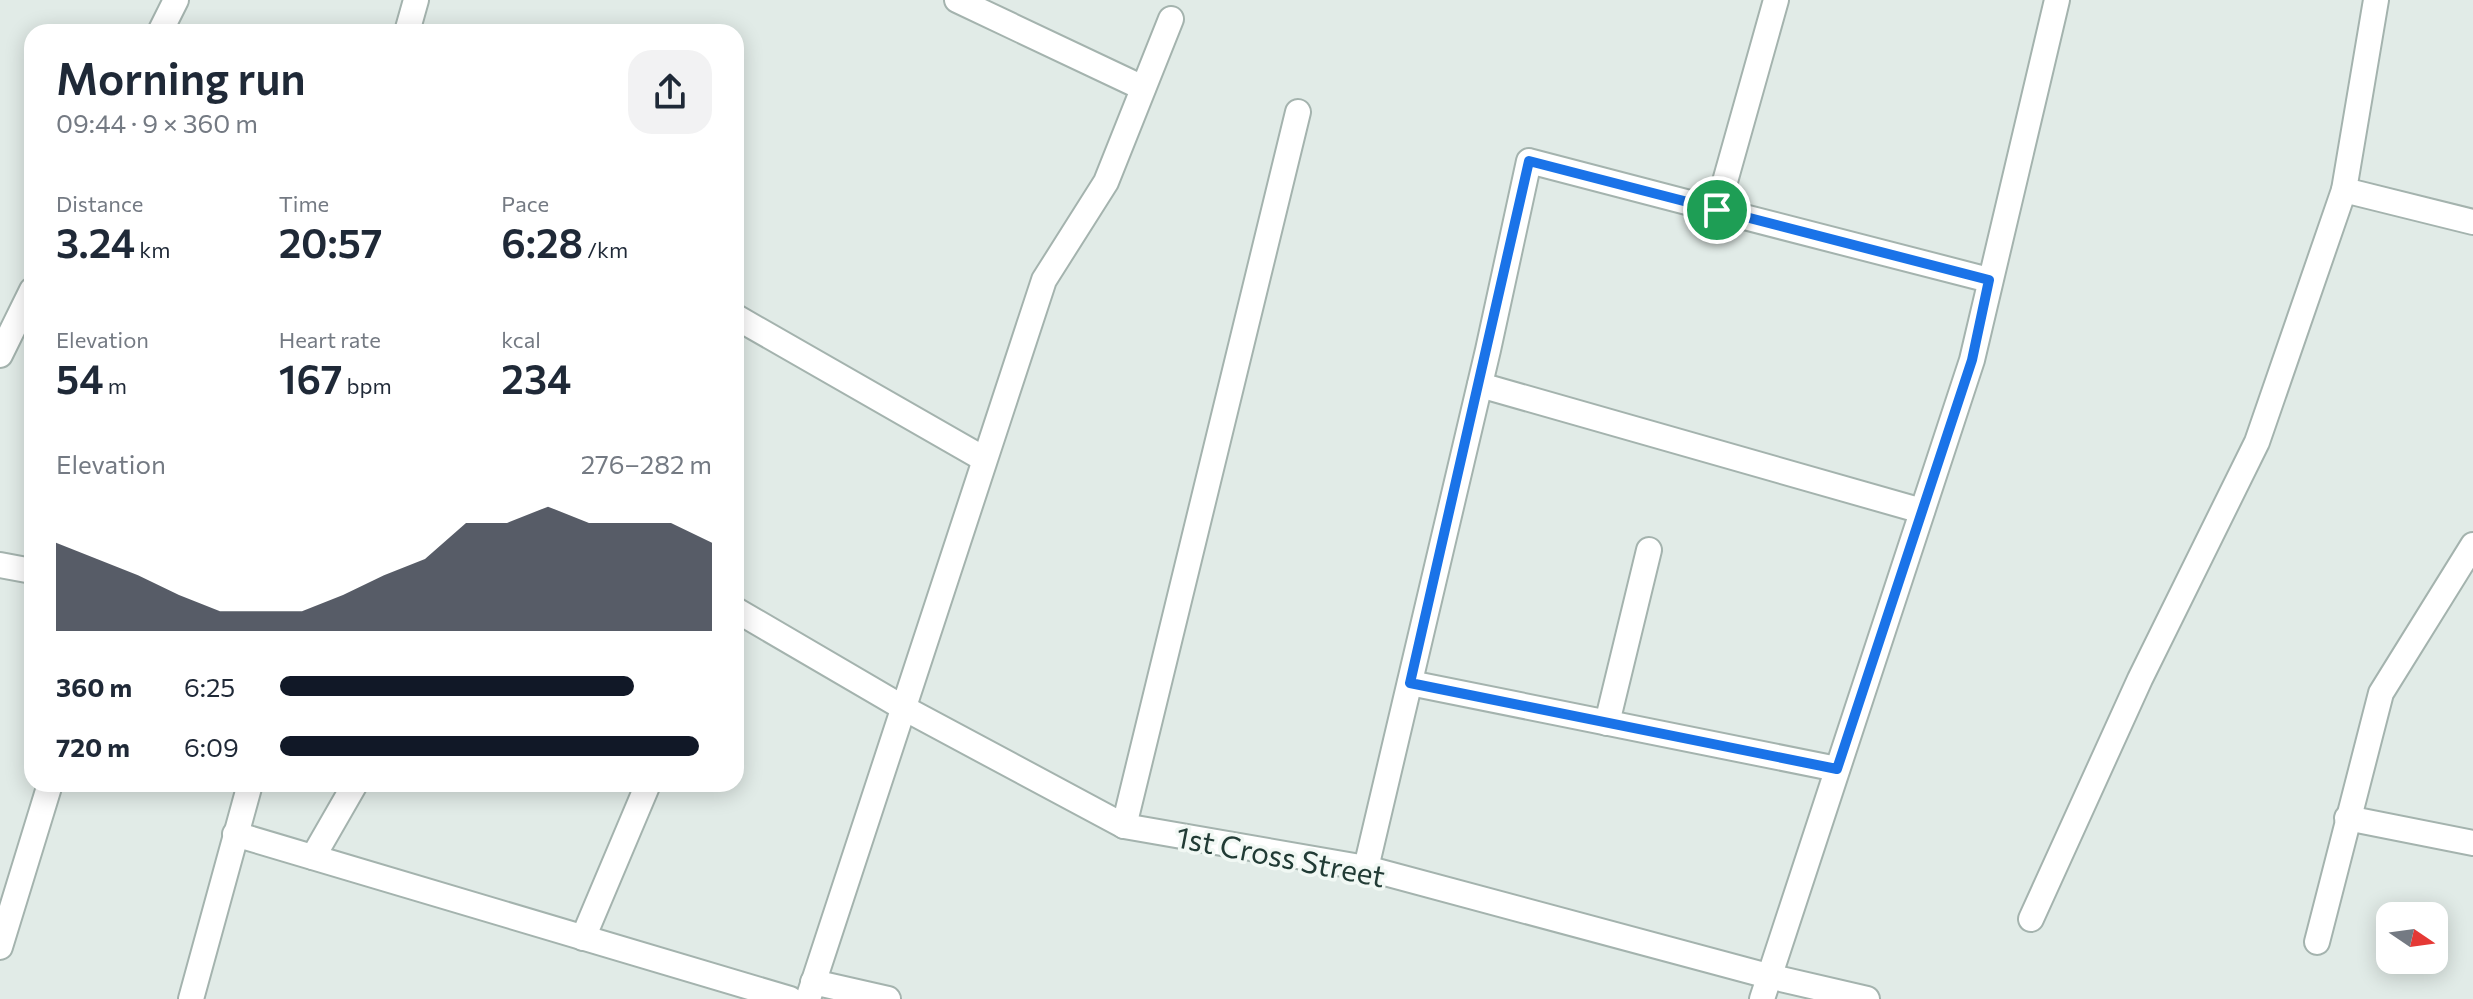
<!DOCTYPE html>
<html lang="en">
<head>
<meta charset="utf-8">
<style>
	:root { --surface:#fff; --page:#f2f2f3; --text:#1f2937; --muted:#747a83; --accent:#111827 }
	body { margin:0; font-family:Commissioner,sans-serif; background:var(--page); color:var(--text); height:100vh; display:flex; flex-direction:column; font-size:30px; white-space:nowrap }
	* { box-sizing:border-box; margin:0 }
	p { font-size:26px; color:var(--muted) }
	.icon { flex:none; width:44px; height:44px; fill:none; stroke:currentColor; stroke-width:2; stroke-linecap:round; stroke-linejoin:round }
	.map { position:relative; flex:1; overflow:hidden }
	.drawer { position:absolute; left:24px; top:24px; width:720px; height:768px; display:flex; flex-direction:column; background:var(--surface); border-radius:24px; box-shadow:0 4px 20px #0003 }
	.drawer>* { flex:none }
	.needle { width:52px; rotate:103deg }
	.controls { position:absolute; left:2376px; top:902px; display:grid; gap:16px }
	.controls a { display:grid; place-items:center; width:72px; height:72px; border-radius:16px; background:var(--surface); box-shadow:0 4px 20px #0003; font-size:40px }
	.pin { position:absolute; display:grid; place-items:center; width:68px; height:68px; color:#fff; margin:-34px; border:4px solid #fff; border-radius:50%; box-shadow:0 2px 8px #0007 }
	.round { display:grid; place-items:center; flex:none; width:84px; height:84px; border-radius:24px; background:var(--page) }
	.overview { display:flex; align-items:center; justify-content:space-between; height:136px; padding:0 32px }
	h1 { font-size:44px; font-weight:600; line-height:60px }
	.figures { display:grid; grid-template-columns:repeat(3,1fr); gap:12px; height:136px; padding:8px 32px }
	.figures div { display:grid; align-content:center }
	.figures b { font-size:40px; font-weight:600 }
	.figures small { font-size:22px; font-weight:400 }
	.figures p { font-size:22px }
	.chart { height:224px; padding:16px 32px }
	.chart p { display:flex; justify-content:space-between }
	.chart svg { width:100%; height:144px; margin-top:8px; fill:var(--accent); opacity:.7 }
	ul { padding:0 32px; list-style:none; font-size:26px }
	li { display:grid; grid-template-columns:128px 96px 1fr; align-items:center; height:60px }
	li i { height:20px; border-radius:10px; background:var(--accent) }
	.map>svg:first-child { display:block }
</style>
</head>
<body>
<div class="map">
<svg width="2473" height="999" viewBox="0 0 2473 999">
	<rect width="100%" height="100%" fill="#e1ebe7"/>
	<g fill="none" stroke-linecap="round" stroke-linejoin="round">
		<defs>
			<g id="street">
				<polyline points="957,0 1143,88"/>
				<polyline points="1776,0 1717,210 1989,280"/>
				<polyline points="2376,0 2344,190 2473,222"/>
				<polyline points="160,32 176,0"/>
				<polyline points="407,32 416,0"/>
				<polyline points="736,317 984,459"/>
				<polyline points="0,355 32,290"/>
				<polyline points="1480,385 1922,511"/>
				<polyline points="0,565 32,571"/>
				<polyline points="736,610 902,707 1124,826 1366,868 1768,976 1867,999"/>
				<polyline points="1410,683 1837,769"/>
				<polyline points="1607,723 1649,550"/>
				<polyline points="2347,818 2473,843"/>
				<polyline points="1124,826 1298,112"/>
				<polyline points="235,834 790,999"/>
				<polyline points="313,857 355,784"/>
				<polyline points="1366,868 1488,350 1529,161 1717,210"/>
				<polyline points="2031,919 2140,679 2257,442 2344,190"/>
				<polyline points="583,938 648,784"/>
				<polyline points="2317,942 2381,693 2473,545"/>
				<polyline points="0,947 50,784"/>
				<polyline points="813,982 888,999"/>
				<polyline points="191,999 250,784"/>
				<polyline points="808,999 1044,280 1106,182 1171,19"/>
				<polyline points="1762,999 1972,360 2057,0"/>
			</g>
		</defs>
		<use href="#street" stroke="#a4b3ae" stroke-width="28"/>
		<use href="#street" stroke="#fff" stroke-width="24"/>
	</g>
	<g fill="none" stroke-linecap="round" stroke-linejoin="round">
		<defs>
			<polygon id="route" points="1529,161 1989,280 1972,360 1837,769 1410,683"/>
		</defs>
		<use href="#route" stroke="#fff" stroke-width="16"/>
		<use href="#route" stroke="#1a73e8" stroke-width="10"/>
	</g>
	<g text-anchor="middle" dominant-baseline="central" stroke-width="7" stroke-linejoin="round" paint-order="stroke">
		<g font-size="30" fill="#213b35" stroke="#f1f8f4">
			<text transform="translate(1281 855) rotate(11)">1st Cross Street</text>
		</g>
	</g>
</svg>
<div class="controls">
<a><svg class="needle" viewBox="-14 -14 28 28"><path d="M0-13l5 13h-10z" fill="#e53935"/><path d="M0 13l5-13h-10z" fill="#747a83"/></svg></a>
</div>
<div class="pin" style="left:1717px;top:210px;background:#1e9e55"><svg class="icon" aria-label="arrive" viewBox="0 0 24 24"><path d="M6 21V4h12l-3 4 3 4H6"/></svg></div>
<section class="drawer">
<div class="overview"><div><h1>Morning run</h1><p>09:44 · 9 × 360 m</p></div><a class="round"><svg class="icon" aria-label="share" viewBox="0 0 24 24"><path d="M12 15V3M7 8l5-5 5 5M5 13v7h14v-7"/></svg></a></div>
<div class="figures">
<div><p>Distance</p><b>3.24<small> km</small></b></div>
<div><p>Time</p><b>20:57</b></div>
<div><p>Pace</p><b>6:28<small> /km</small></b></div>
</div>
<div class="figures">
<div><p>Elevation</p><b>54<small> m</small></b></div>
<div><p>Heart rate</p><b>167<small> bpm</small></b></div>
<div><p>kcal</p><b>234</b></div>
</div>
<div class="chart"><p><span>Elevation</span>276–282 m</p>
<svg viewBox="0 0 160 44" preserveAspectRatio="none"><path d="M0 44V17L10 22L20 27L30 33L40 38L50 38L60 38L70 33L80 27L90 22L100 11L110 11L120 6L130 11L140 11L150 11L160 17V44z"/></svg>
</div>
<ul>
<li><b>360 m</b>6:25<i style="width:82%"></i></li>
<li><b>720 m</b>6:09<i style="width:97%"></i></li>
</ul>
</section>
</div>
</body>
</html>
